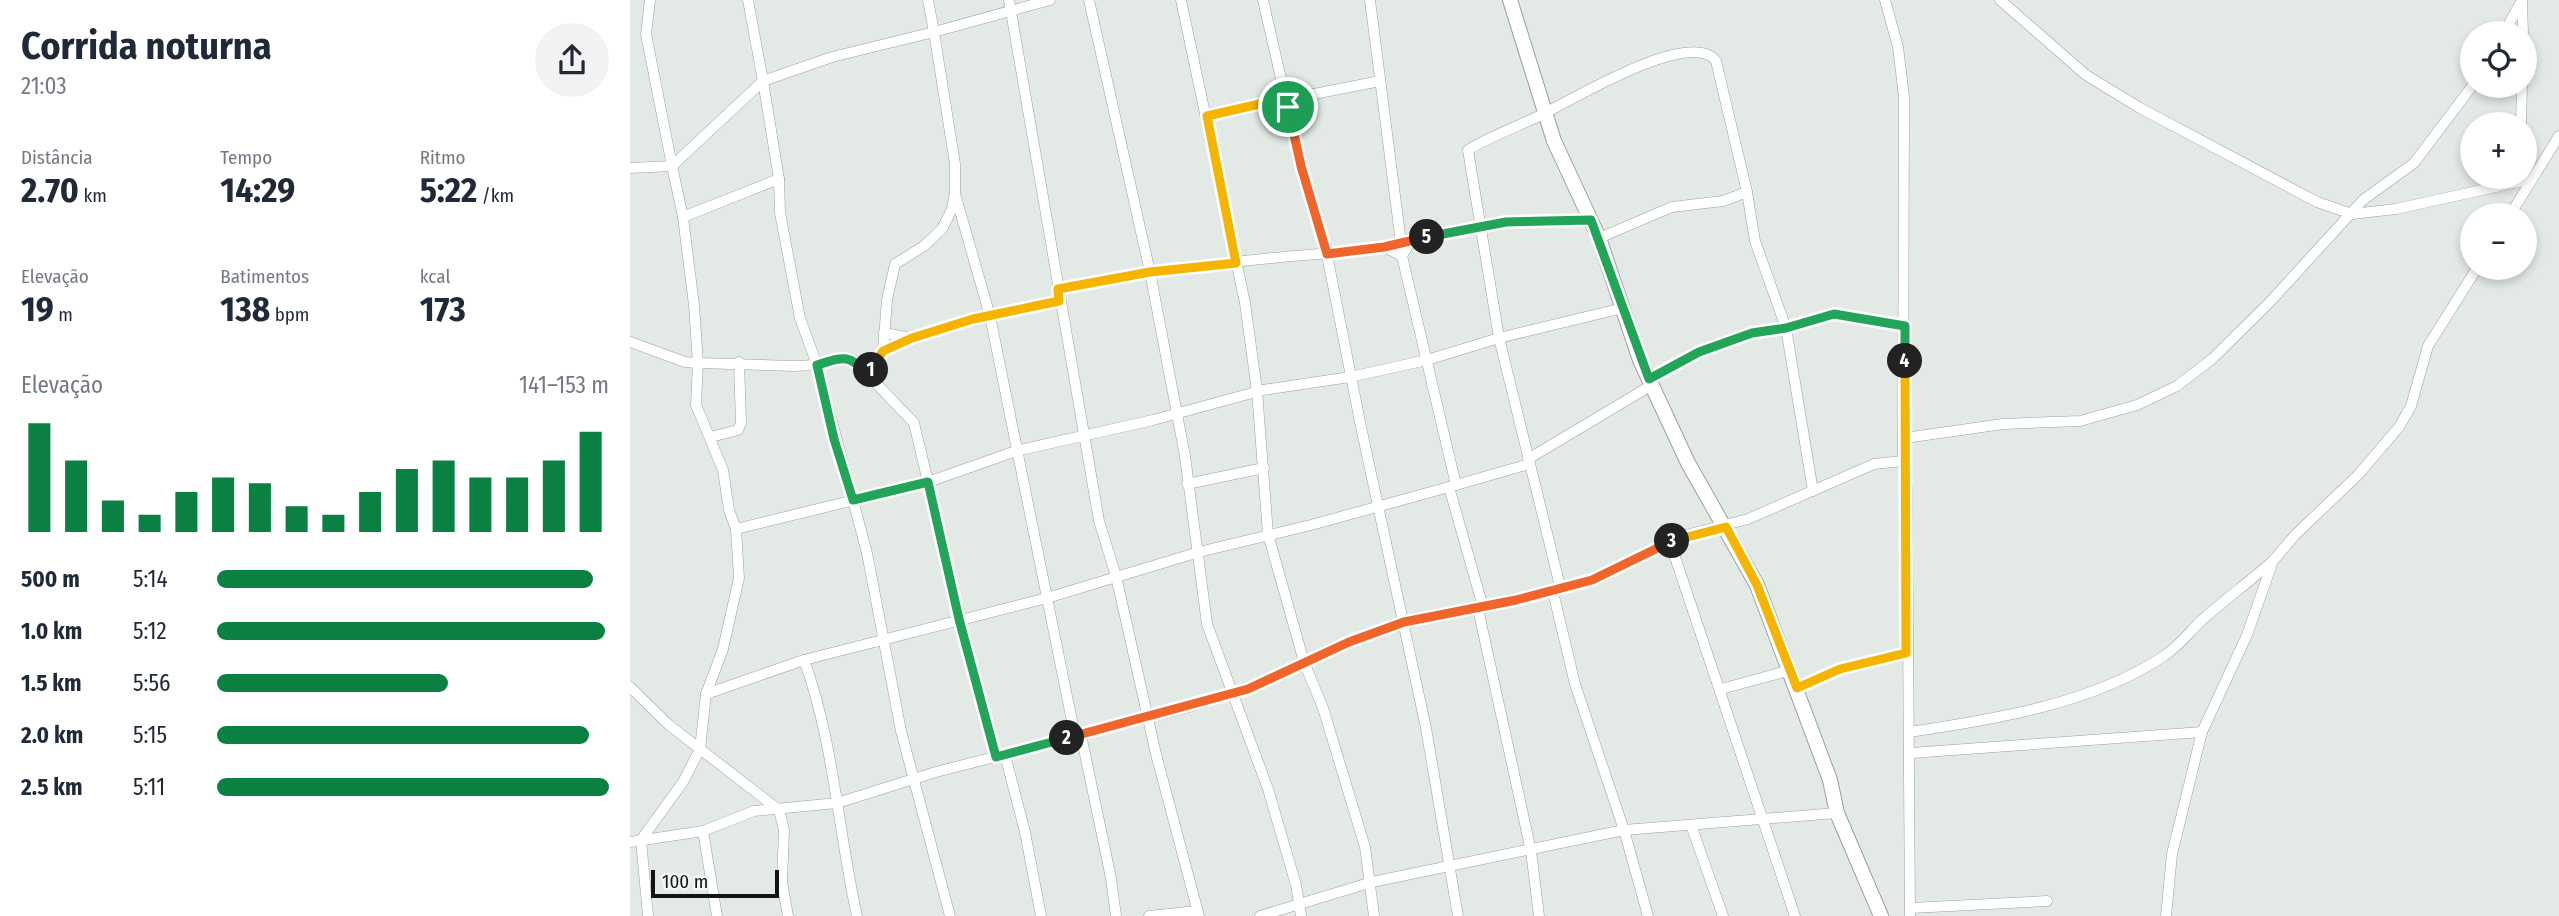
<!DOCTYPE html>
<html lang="pt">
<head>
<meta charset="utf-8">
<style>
	:root { --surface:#fff; --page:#f2f2f3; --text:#1f2937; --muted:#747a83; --accent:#0b8043 }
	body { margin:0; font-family:"Fira Sans Condensed",sans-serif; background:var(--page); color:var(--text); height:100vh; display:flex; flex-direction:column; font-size:26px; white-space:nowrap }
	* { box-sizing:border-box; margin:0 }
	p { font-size:23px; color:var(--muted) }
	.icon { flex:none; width:38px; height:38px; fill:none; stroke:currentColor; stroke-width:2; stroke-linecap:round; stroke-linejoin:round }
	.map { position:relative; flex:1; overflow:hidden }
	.side { display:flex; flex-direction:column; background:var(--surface); width:630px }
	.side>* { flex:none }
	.tools { position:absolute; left:1830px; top:21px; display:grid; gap:14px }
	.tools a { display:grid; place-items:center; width:77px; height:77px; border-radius:50%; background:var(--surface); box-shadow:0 4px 10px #0003; font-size:35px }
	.scale { position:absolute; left:21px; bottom:18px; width:128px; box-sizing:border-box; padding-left:7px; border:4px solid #131514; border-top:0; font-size:19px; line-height:24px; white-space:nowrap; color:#131514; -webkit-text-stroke:5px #f0f7f4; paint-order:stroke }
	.pin { position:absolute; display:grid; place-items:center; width:60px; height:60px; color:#fff; margin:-30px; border:4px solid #fff; border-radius:50%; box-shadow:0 2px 7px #0007 }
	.km { position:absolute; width:35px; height:35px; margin:-18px; border-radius:50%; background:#222; color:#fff; font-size:19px; line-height:35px; text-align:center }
	.round { display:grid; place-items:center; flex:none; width:74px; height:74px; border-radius:37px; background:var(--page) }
	.overview { display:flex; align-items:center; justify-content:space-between; height:119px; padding:0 21px }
	h1 { font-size:38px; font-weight:700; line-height:52px }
	.metrics { display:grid; grid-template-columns:repeat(3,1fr); gap:10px; height:119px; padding:7px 21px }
	.metrics div { display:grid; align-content:center }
	.metrics b { font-size:35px; font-weight:700 }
	.metrics small { font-size:19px; font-weight:400 }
	.metrics p { font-size:19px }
	.chart { height:196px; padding:14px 21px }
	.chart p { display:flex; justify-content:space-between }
	.chart svg { width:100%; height:126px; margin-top:7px; stroke:var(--accent); stroke-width:6 }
	ul { padding:0 21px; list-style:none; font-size:23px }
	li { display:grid; grid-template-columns:112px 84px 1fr; align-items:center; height:52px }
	li i { height:18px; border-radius:9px; background:var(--accent) }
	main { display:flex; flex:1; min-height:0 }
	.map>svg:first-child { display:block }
</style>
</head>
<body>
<main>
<section class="side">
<div class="overview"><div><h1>Corrida noturna</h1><p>21:03</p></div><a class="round"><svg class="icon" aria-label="share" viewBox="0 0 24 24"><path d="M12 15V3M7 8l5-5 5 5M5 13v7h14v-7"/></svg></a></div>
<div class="metrics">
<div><p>Distância</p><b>2.70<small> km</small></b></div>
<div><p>Tempo</p><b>14:29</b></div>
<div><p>Ritmo</p><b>5:22<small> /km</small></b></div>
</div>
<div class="metrics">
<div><p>Elevação</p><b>19<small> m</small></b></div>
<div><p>Batimentos</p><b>138<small> bpm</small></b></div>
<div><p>kcal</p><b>173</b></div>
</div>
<div class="chart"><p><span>Elevação</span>141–153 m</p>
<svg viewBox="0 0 160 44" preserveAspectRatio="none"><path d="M5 44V6M15 44V19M25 44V33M35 44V38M45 44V30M55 44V25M65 44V27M75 44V35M85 44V38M95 44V30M105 44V22M115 44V19M125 44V25M135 44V25M145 44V19M155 44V9"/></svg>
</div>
<ul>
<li><b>500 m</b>5:14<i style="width:96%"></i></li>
<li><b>1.0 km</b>5:12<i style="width:99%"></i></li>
<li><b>1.5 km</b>5:56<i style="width:59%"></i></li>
<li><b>2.0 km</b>5:15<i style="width:95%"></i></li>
<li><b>2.5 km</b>5:11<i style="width:100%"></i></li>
</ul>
</section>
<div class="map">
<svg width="1929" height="916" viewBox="0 0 1929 916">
	<rect width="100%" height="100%" fill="#e3eae6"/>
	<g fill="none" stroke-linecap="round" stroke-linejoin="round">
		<defs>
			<g id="street">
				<polyline points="20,0 16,34 42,166"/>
				<polyline points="118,0 133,81 202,57 304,32 298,0"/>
				<polyline points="379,0 469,521 486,576 526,754 569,916"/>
				<polyline points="459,0 520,272 555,456 577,624 638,789 666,885 671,916"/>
				<polyline points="551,0 615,303 627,391 638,534 674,662 693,708 735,847 744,916"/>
				<polyline points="633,0 671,166 697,255 731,427 796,728 828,916"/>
				<polyline points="740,0 771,243"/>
				<polyline points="1255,0 1268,47 1274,97 1273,461 1277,488 1280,916"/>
				<polyline points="1370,0 1456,75 1510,108 1687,202 1722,214 1766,209 1902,179"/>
				<polyline points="1892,3 1893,33"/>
				<polyline points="1874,33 1892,0"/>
				<polyline points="577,115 750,81"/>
				<polyline points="1891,124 1892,86"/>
				<polyline points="42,166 133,81 149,179 150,213 170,318 187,365 237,553 271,731 320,916"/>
				<polyline points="0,168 42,166 53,217 64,305 68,363 66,405 93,470 99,510 106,529 109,578 93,649 76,694 70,749 53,782 11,840 18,916"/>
				<polyline points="326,197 360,316 445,736"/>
				<polyline points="1880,215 1929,136"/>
				<polyline points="53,217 149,179"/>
				<polyline points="969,238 1042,207 1093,201 1117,192"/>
				<polyline points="754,247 772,256 826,485"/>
				<polyline points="772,256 781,240 876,221 961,220"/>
				<path d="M 428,289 C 499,276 570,265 642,258 C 689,253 735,253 781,240"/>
				<polyline points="254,333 281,338"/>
				<polyline points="0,342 55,362 68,363 163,366 187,365 219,358 226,361 238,375"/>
				<path d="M 253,351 C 309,326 369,314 429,301"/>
				<polyline points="1019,379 1069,352 1122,333 1156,328 1204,314 1274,326"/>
				<polyline points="81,437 108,430 111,423 109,362"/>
				<polyline points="1275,438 1373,424 1450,421 1507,405 1547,386 1582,359 1639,303 1733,200 1784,163 1843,85"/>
				<polyline points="898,459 1022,385"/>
				<polyline points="557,484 634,468"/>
				<polyline points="106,529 298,482 284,423 238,375 253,351 257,300 265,264 294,246 312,229 322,209 325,192 325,164 304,32 420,0"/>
				<polyline points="1040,542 1165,916"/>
				<polyline points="931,590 869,338 993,308"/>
				<polyline points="923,592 945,684 994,830 1018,916"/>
				<polyline points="853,607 819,487 899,464"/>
				<polyline points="848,609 901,851 909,916"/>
				<polyline points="174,660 417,598 569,552 681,525 819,487"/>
				<polyline points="0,687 39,725 149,810 154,830 152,882 158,916"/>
				<polyline points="1167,688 1210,669 1276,653"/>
				<polyline points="1091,689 1161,670"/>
				<path d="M 76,694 L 174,660 C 204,742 208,831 227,916"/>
				<path d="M 1280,732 C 1365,719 1462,704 1534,656 C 1549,646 1560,631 1573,619 C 1596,599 1620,581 1643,561"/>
				<polyline points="451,735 481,878 486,916"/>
				<polyline points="1281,753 1572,732"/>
				<polyline points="375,755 395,832 411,916"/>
				<path d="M 366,757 L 329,619 L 298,482 L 386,451 L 523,420 L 633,390 L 720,377 L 797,360 L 869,338 L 838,150 C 862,135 890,126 915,113 C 945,98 1061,28 1086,61 L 1117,192 L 1125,241 L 1156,328 L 1183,491"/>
				<polyline points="1061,825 1093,916"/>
				<polyline points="73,831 87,916"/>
				<polyline points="0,842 73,831 124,811 207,803 306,772 559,707 618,689 719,642 774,622 886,600 963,580 1056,535 1118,519 1244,464 1273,461"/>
				<polyline points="1281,908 1417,901"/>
				<polyline points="519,916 567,911"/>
				<polyline points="630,916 742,882 994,830 1207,813"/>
				<polyline points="1536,916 1542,854 1572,732 1617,635 1643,561 1665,535 1728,475 1769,427 1781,406 1798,346 1847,268"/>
			</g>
			<polyline id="secondary" points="880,0 924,141 969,238 1010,360 1058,463 1127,585 1200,780 1207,813 1251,916"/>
		</defs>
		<use href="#street" stroke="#9aa19d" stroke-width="11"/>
		<use href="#secondary" stroke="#9aa19d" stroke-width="16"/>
		<use href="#street" stroke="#fff" stroke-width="10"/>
		<use href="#secondary" stroke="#fff" stroke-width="14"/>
	</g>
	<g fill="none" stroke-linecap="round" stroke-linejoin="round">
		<defs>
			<polyline id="split-1" points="241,370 253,351 282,338 343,319 429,301 428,289 520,272 606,263 577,116 656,98 658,107"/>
			<path id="split-2" d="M 241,370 L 238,375 C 219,353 213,357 187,365 L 204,439 L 223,500 L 298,482 L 329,619 L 366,757 L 437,738"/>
			<polyline id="split-3" points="437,738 618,689 719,642 774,622 886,600 962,580 1042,541"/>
			<polyline id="split-4" points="1042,541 1096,527 1127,585 1167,688 1210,669 1276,653 1275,361"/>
			<polyline id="split-5" points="797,237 876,222 961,220 1019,379 1069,352 1122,333 1156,328 1204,314 1275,326 1275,361"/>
			<polyline id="split-6" points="658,107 671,166 697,254 754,247 797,237"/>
		</defs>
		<use href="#split-1" stroke="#fff" stroke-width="14"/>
		<use href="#split-2" stroke="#fff" stroke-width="14"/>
		<use href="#split-3" stroke="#fff" stroke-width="14"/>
		<use href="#split-4" stroke="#fff" stroke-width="14"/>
		<use href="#split-5" stroke="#fff" stroke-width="14"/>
		<use href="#split-6" stroke="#fff" stroke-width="14"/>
		<use href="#split-1" stroke="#f5b400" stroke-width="9"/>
		<use href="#split-2" stroke="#22a559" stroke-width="9"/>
		<use href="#split-3" stroke="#f0652b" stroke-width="9"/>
		<use href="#split-4" stroke="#f5b400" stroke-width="9"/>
		<use href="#split-5" stroke="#22a559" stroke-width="9"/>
		<use href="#split-6" stroke="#f0652b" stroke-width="9"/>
	</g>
</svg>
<div class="tools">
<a><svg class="icon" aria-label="locate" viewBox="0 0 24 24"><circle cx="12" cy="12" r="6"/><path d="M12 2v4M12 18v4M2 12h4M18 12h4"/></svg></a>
<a>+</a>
<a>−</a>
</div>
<div class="scale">100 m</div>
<div class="pin" style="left:658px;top:107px;background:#1e9e55"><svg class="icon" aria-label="arrive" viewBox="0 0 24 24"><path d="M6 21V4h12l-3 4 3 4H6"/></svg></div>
<b class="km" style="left:241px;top:370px">1</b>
<b class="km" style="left:437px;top:738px">2</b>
<b class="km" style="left:1042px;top:541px">3</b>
<b class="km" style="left:1275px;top:361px">4</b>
<b class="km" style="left:797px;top:237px">5</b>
</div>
</main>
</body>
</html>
